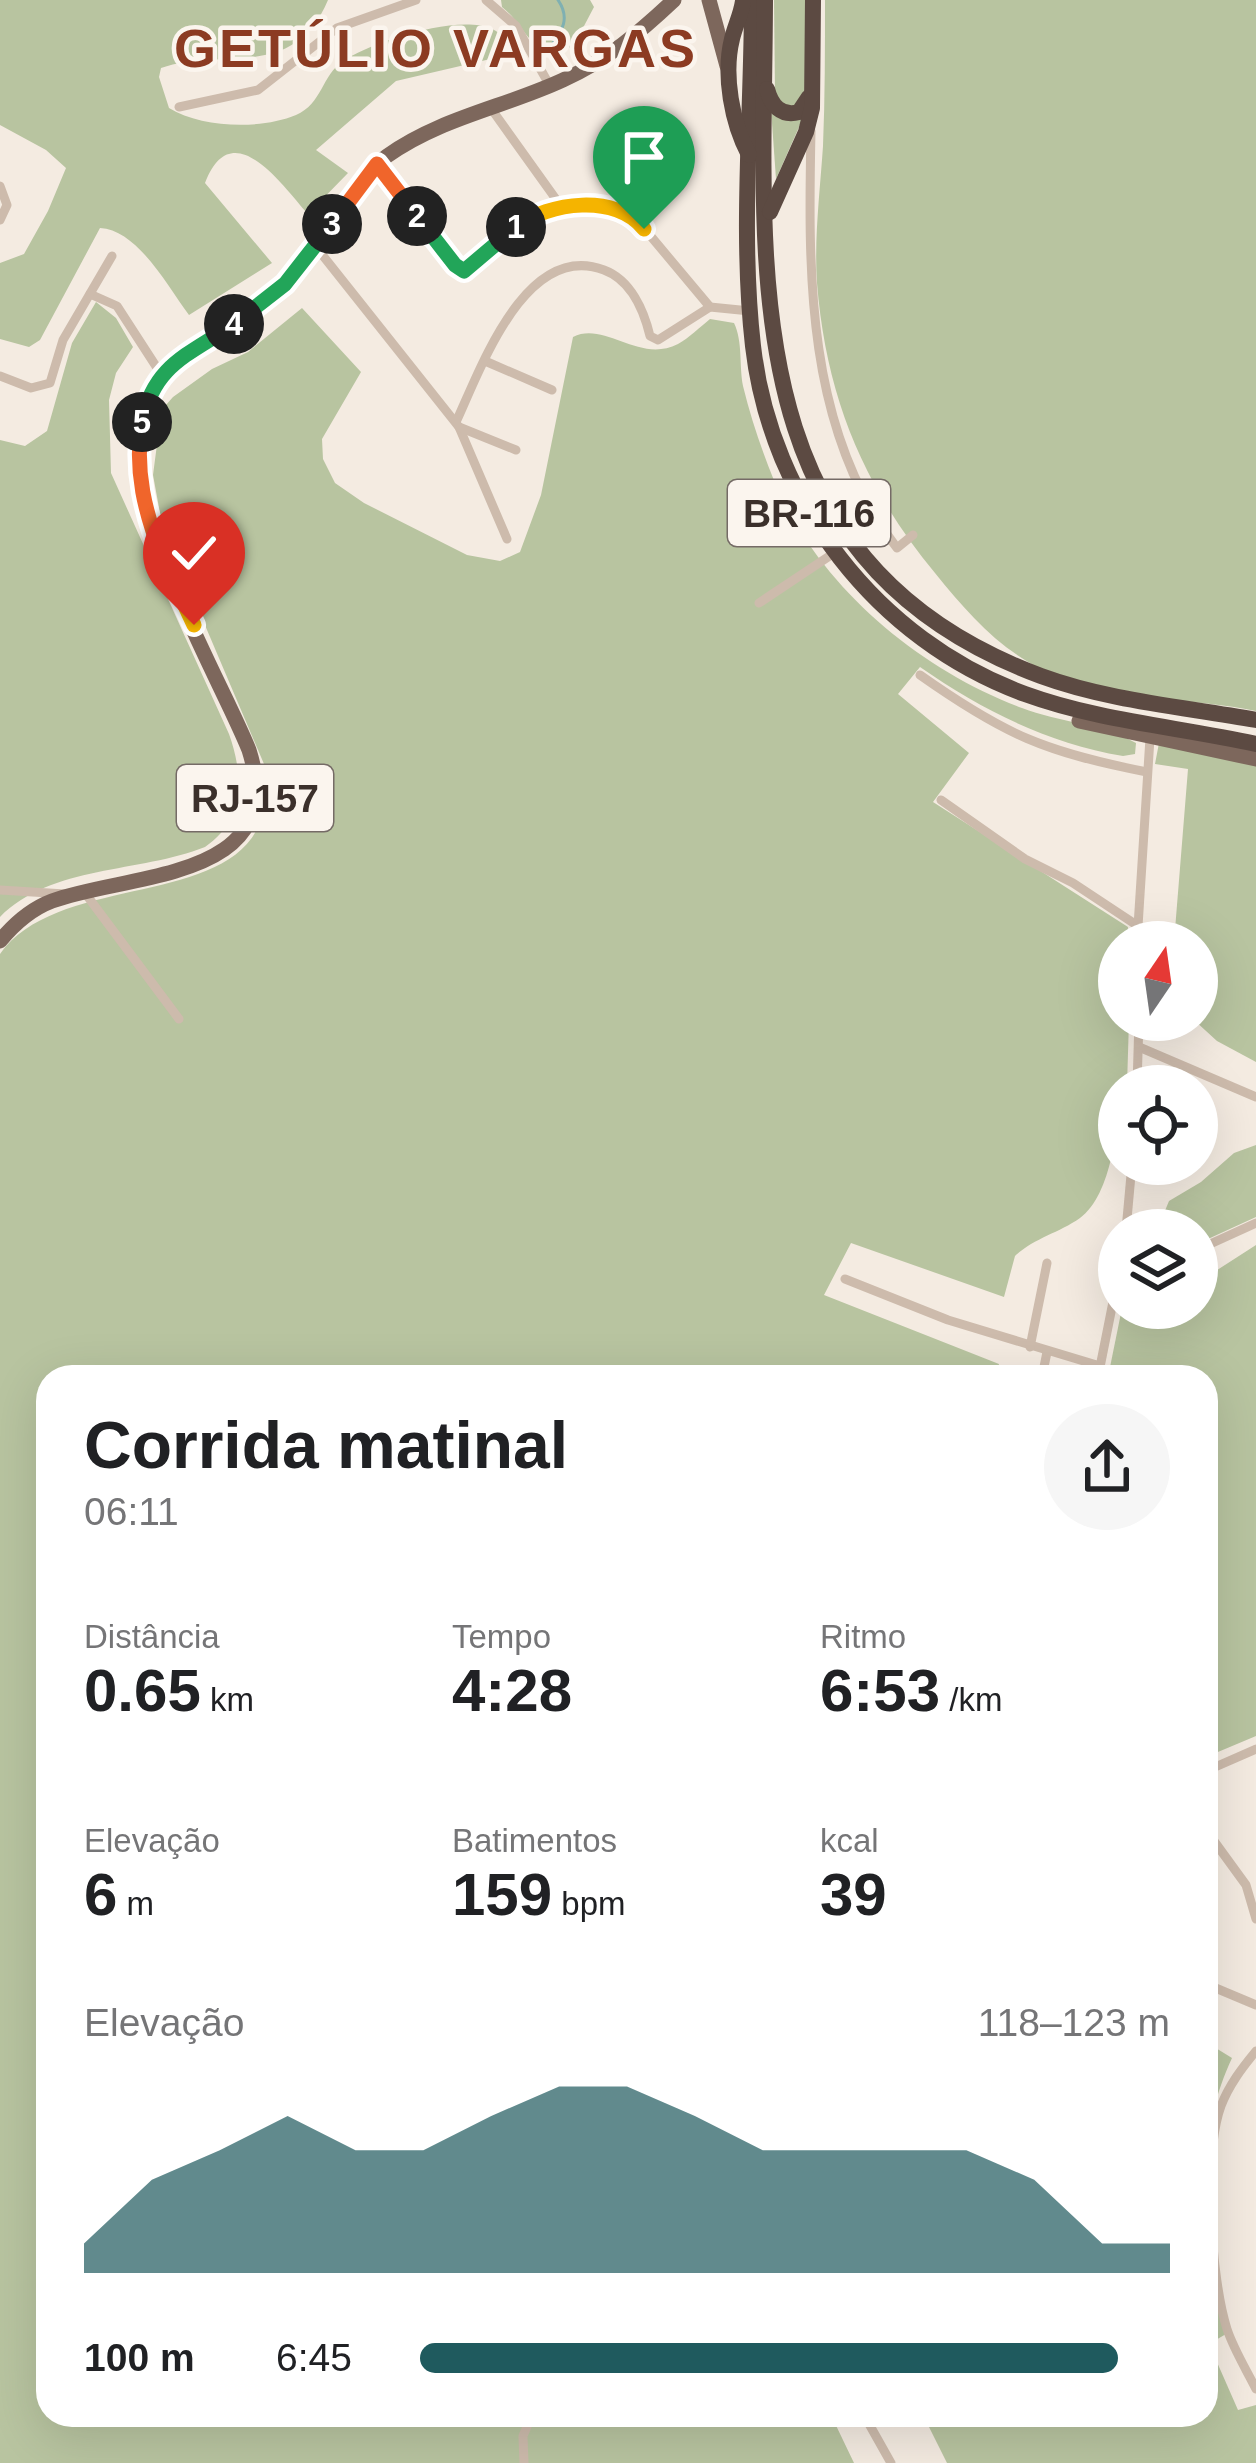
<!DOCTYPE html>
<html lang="pt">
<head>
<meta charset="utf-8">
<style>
	:root { --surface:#fff; --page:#f6f6f6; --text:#202124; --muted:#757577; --accent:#1f5a5e }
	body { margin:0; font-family:Helvetica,sans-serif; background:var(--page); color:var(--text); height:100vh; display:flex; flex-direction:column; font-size:45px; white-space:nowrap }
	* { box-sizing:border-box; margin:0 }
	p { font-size:39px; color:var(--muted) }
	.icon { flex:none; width:66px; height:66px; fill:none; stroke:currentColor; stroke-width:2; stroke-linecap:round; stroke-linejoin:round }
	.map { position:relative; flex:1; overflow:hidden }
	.sheet { position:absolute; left:36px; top:1365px; width:1182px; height:1062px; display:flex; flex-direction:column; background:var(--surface); border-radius:36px; box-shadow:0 12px 48px #0002 }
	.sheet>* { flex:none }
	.needle { width:78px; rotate:13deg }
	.controls { position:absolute; left:1098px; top:921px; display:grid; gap:24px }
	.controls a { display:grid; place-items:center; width:120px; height:120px; border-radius:50%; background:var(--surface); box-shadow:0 12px 48px #0002; font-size:60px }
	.pin { position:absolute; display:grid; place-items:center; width:102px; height:102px; color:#fff; margin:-123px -51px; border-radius:50% 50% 50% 0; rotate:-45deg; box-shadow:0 0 12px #0007 }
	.pin .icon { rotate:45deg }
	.km { position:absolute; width:60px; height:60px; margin:-30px; border-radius:50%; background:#222; color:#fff; font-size:33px; line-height:60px; text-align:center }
	.round { display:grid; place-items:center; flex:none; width:126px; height:126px; border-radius:63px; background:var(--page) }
	.head { display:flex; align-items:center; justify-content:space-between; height:204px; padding:0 48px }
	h1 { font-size:66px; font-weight:600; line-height:90px }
	.stats { display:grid; grid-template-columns:repeat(3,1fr); gap:18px; height:204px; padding:12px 48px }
	.stats div { display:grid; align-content:center }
	.stats b { font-size:60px; font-weight:600 }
	.stats small { font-size:33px; font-weight:400 }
	.stats p { font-size:33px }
	.chart { height:336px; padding:24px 48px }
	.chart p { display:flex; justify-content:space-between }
	.chart svg { width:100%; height:216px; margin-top:12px; fill:var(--accent); opacity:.7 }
	ul { padding:0 48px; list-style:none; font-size:39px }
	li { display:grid; grid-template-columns:192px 144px 1fr; align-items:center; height:90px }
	li i { height:30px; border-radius:15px; background:var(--accent) }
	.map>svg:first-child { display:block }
</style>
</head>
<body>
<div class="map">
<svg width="1256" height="2463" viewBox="0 0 1256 2463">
	<rect width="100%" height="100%" fill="#f4ebe1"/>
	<g fill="#b8c4a0">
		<path d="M 0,0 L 328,0 C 293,83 222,46 161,68 L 159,77 L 169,108 C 202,128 260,130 296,115 C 322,104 322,75 343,61 C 374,40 494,0 507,45 L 499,57 L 396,81 L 316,150 L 348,173 L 308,214 C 282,185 232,112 205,183 L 272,263 L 189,315 C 168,287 138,230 100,228 L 40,340 L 29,347 L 0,339 L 0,263 L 24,254 L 48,211 L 66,168 L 46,150 L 0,125 Z"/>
		<path d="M 501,0 L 590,0 L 594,7 L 574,45 L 559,53 C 523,46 527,27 502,7 Z"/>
		<polygon points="774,0 807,0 807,86 802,103 788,109 775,94"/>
		<path d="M 825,0 L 1256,0 L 1256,711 C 1194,698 1128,702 1067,680 C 1009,660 973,620 935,573 C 863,486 826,396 817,283 C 814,238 820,191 823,146 C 825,97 825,49 825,0 Z"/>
		<polygon points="771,109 803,118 776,179"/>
		<path d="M 96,302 L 116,318 L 133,347 L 116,373 L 109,400 L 111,473 L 229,734 C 244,776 245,820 205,847 C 140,873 51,865 0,917 L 0,440 L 25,446 L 47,431 L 72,343 Z"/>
		<path d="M 302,308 L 361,372 L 322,439 L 323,459 L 335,483 L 364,503 L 467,555 L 500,561 L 520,552 L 541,495 L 573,337 C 605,321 639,364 678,344 C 689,338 700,327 710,319 L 734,323 C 743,342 739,365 743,386 C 751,419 762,451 775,483 C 819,586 918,669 1022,708 C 1058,722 1103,724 1136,743 L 1135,754 L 1123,756 C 1047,743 982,710 920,667 L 898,694 L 969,753 L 933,802 L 1128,927 L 1127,942 L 1119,942 L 1119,1020 L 1129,1020 L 1127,1086 L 1119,1086 C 1119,1123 1112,1195 1080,1218 C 1059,1233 1034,1238 1015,1256 L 1004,1297 L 851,1243 L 824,1295 L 999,1364 L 996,1377 L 48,1377 L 48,2415 L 831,2415 L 854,2463 L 0,2463 L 0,954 C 68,859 290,924 264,764 L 162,524 L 153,475 L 159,429 L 165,406 L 173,397 L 212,369 L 248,352 Z"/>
		<polygon points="1159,743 1256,762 1256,1062 1217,1041 1194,1020 1197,1020 1197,942 1174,942 1188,769 1155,764"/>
		<polygon points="1256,1145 1256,1217 1197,1244 1197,1230 1157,1230 1169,1201 1201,1182 1234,1153"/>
		<polygon points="1256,1245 1256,1736 1206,1757 1206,1377 1108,1377 1122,1308 1197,1308 1197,1283"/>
		<path d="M 1206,2042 L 1232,2058 C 1198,2132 1208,2175 1212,2253 L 1206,2253 Z"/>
		<polygon points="1216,2296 1226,2334 1209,2344 1238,2410 1256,2405 1256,2463 947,2463 923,2415 1206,2415 1206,2297"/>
	</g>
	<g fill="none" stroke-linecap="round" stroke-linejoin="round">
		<path stroke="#7fb0b2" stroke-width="3" d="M 546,53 C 558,35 573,22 558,0"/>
		<g stroke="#cdbbac" stroke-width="9">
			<polyline points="486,0 516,26 550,86"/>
			<polyline points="179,107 258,90 337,28 416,0"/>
			<polyline points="490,107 563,209"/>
			<path d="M 811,131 C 808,273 806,430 897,548 L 913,535"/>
			<polyline points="377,164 461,270 473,267 527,219 563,209 609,206 638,221 710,307"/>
			<polyline points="0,186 7,205 0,220"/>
			<polyline points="316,247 459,427 507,539"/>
			<polyline points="90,294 117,306 161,374"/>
			<polyline points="485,361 552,390"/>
			<polyline points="0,376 31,388 50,383 63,340 112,256"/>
			<path d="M 456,422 C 480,371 525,240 604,270 C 631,280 644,311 650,336 L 658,340 L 710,307 L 750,311"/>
			<polyline points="459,427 516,450"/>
			<polyline points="759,603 831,555"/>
			<path d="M 920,675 C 1005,735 1045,752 1147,772"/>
			<polyline points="941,800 1025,859 1073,883 1138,926"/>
			<polyline points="0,890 65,894"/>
			<polyline points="85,893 179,1019"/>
			<polyline points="1137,942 1150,738"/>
			<polyline points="1139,1047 1256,1097"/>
			<polyline points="1137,1086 1139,1020"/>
			<polyline points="1126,1230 1132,1164"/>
			<polyline points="1197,1250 1256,1223"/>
			<polyline points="845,1279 948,1320 1100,1366"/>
			<polyline points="1030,1347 1047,1263"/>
			<polyline points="1042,1377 1047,1352"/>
			<polyline points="1098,1377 1119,1272"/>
			<polyline points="1206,1771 1256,1749"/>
			<polyline points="1206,1830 1246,1885 1256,1919"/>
			<polyline points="1206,1984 1256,2005"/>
			<path d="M 1256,2051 C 1242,2068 1229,2085 1221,2106 C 1203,2156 1211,2279 1227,2329 C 1234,2350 1246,2369 1256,2389"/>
			<polyline points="864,2415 891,2463"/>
			<polyline points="524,2463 523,2436 532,2415"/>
		</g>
		<g stroke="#7d675c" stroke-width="15">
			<polyline points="709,0 727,66"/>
			<polyline points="1079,721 1256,759"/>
			<path d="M 0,941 C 14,924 31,909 52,901 C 131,872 291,882 249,750 C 215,665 82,448 165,371 C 210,339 260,313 297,271 C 328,235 347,185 387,156 C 440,118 505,107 563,80 C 606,61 640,32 674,0"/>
		</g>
		<g stroke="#5c4a42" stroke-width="16">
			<path d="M 752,0 C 752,114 740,232 753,346 C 771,502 877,640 1025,694 C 1099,721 1179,727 1256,744"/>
			<path d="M 765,0 C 764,272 730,560 1041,676 C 1109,701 1185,707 1256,720"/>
			<path d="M 743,1 C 741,15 735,26 732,39 C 723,75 732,123 749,155"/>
			<path d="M 767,89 C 771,105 781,117 799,112 L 809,97"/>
			<polyline points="770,212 806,132 812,108 813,0"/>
		</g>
	</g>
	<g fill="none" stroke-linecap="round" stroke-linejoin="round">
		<defs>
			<path id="split-1" d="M 516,227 C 549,202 616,193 644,229"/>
			<polyline id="split-2" points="417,216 455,265 464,271 516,227"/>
			<polyline id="split-3" points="332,224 377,164 417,216"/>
			<polyline id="split-4" points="234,324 285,284 332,224"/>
			<path id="split-5" d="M 142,422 C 154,364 189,355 234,324"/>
			<path id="split-6" d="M 142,422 C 134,471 145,513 163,559"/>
			<polyline id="split-7" points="163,559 194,625"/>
		</defs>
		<use href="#split-1" stroke="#fff" stroke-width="24"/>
		<use href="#split-2" stroke="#fff" stroke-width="24"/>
		<use href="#split-3" stroke="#fff" stroke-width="24"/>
		<use href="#split-4" stroke="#fff" stroke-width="24"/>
		<use href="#split-5" stroke="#fff" stroke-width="24"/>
		<use href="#split-6" stroke="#fff" stroke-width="24"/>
		<use href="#split-7" stroke="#fff" stroke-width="24"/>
		<use href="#split-1" stroke="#f5b400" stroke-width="15"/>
		<use href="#split-2" stroke="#22a559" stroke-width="15"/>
		<use href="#split-3" stroke="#f0652b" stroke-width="15"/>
		<use href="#split-4" stroke="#22a559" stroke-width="15"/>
		<use href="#split-5" stroke="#22a559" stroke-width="15"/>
		<use href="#split-6" stroke="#f0652b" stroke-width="15"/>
		<use href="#split-7" stroke="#f5b400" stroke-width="15"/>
	</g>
	<g text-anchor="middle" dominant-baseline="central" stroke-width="9" stroke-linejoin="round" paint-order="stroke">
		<g fill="#fbf5ee" stroke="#756b66" stroke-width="3">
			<rect x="728" y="480" width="162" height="66" rx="9"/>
			<rect x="177" y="765" width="156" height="66" rx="9"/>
		</g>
		<g font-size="39" font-weight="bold" fill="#3b302b">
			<text x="809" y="513">BR-116</text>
			<text x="255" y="798">RJ-157</text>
		</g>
		<g font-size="54" font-weight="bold" letter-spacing="3" fill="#8c3b22" stroke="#fbf5ee">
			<text x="436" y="48">GETÚLIO VARGAS</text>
		</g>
	</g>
</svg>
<div class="controls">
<a><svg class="needle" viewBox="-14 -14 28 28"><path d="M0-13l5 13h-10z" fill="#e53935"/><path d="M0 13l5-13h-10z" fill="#757577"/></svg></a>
<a><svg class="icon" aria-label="locate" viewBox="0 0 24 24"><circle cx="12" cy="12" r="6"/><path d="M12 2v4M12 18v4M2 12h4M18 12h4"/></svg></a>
<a><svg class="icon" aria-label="layers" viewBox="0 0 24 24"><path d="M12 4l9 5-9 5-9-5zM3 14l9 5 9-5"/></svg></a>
</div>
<div class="pin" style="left:644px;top:229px;background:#1e9e55"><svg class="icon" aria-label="arrive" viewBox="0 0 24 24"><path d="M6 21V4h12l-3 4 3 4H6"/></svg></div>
<div class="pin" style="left:194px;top:625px;background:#d93025"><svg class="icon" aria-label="check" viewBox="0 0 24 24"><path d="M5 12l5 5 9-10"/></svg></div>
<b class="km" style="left:516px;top:227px">1</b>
<b class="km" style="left:417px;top:216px">2</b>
<b class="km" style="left:332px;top:224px">3</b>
<b class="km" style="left:234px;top:324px">4</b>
<b class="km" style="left:142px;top:422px">5</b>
<section class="sheet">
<div class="head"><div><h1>Corrida matinal</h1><p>06:11</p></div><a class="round"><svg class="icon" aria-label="share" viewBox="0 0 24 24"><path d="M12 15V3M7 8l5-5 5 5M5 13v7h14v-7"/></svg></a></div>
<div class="stats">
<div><p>Distância</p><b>0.65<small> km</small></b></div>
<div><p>Tempo</p><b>4:28</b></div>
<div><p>Ritmo</p><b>6:53<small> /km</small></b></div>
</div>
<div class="stats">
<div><p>Elevação</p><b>6<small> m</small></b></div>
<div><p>Batimentos</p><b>159<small> bpm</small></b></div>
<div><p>kcal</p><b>39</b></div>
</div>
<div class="chart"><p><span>Elevação</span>118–123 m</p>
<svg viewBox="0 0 160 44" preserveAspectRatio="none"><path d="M0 44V38L10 25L20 19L30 12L40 19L50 19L60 12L70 6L80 6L90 12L100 19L110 19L120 19L130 19L140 25L150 38L160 38V44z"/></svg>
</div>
<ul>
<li><b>100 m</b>6:45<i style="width:93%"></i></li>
</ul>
</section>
</div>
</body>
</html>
